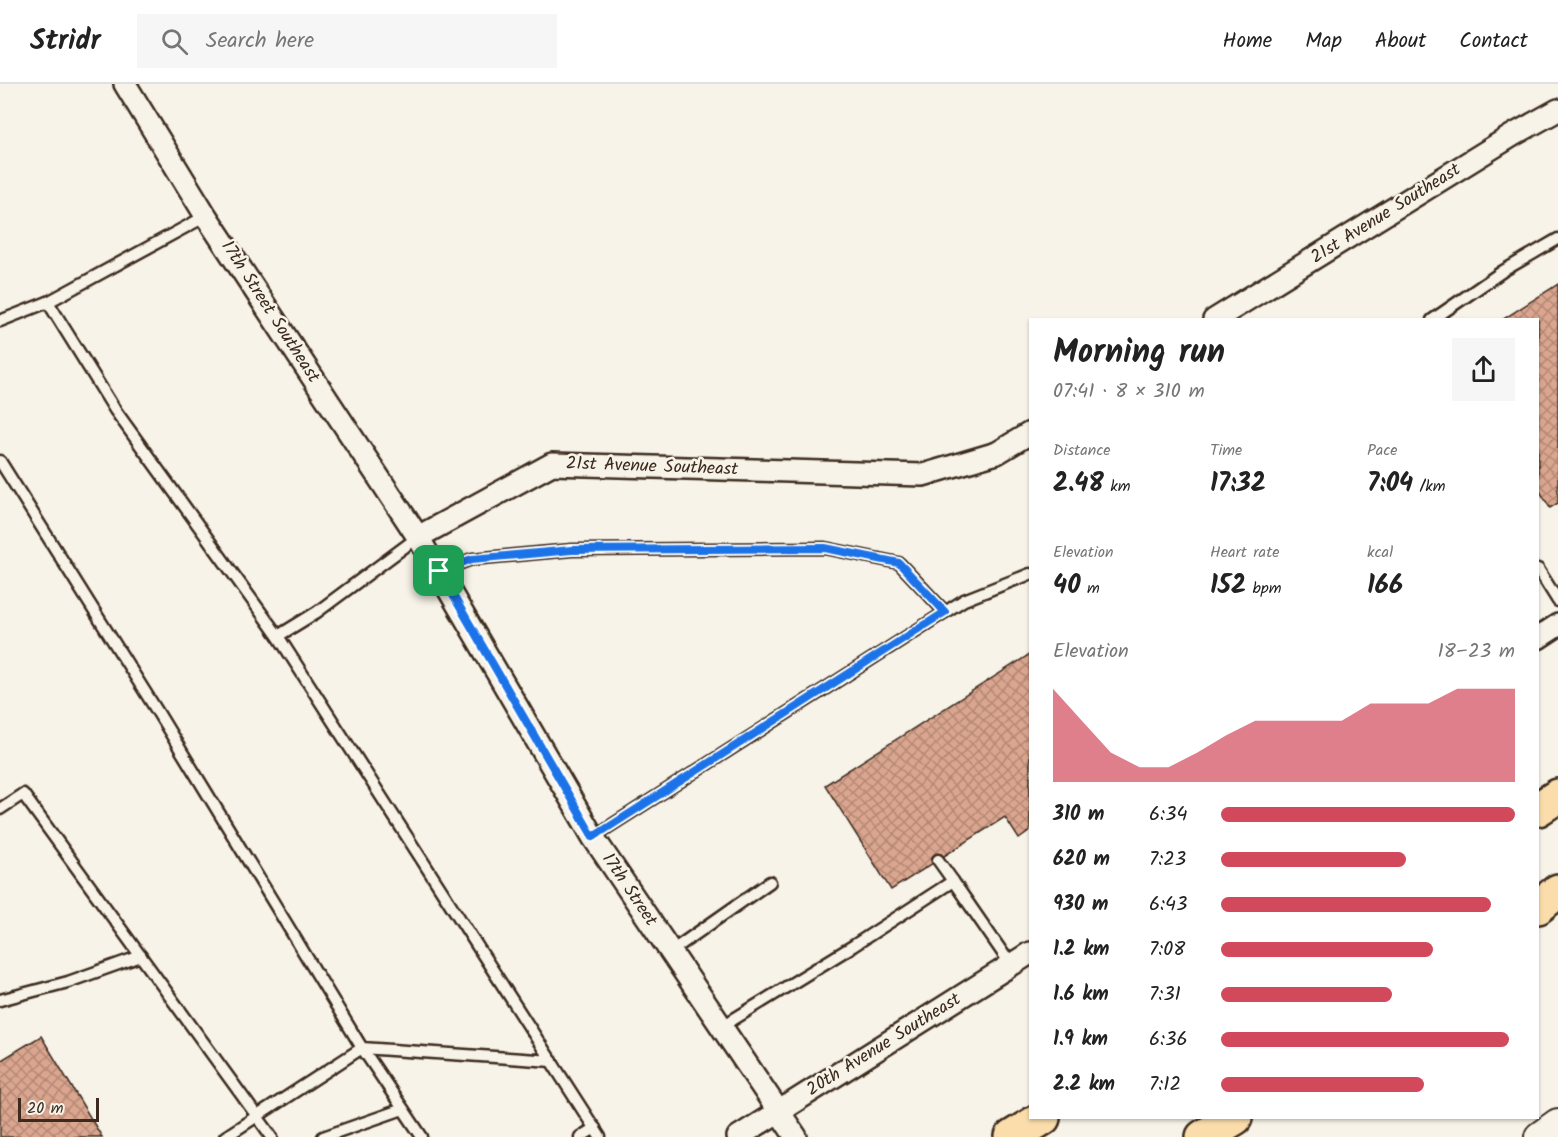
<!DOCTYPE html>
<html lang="en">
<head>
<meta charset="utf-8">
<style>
	:root { --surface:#fff; --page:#f6f6f6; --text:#222; --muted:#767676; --line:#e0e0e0; --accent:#d1495b }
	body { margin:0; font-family:Kalam,sans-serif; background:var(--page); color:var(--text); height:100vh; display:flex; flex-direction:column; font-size:22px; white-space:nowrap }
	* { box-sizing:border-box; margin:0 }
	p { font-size:20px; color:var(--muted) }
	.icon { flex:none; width:33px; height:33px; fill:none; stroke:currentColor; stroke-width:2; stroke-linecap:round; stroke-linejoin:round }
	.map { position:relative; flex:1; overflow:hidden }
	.drawer { position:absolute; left:1029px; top:234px; width:510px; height:801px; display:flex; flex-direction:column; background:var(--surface); border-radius:0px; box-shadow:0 2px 4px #0004 }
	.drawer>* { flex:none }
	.scale { position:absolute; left:18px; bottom:15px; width:81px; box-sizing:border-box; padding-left:6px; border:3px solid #3b2a1e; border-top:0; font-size:16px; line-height:21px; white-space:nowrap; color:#3b2a1e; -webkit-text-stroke:4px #f7f3e8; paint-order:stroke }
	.pin { position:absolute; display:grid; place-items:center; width:51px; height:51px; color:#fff; margin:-26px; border-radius:12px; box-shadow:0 3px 9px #0006 }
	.round { display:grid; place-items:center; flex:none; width:63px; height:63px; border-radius:0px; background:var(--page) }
	.head { display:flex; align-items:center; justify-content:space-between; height:102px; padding:0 24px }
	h1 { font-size:33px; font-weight:600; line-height:45px }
	.stats { display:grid; grid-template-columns:repeat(3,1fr); gap:9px; height:102px; padding:6px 24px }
	.stats div { display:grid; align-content:center }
	.stats b { font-size:26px; font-weight:600 }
	.stats small { font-size:16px; font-weight:400 }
	.stats p { font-size:16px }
	.chart { height:168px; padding:12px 24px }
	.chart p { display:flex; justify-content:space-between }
	.chart svg { width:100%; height:108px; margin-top:6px; fill:var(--accent); opacity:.7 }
	ul { padding:0 24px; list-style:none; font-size:20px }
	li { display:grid; grid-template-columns:96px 72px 1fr; align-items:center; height:45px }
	li i { height:15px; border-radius:8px; background:var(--accent) }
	header { display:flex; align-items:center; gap:36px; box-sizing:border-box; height:84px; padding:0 30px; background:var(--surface); border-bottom:2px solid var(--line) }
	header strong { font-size:28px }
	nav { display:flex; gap:33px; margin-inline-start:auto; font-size:21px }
	.search { width:420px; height:54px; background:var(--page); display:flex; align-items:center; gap:15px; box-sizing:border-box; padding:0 21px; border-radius:0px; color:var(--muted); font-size:22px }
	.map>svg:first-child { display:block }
</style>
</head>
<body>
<header>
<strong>Stridr</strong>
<div class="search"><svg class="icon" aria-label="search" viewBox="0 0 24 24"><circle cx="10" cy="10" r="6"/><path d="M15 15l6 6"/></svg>Search here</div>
<nav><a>Home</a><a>Map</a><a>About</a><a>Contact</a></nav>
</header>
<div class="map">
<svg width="1558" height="1053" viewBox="0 0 1558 1053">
	<defs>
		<pattern id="building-cross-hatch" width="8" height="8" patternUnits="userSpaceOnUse" patternTransform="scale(1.5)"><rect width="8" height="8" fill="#dba68f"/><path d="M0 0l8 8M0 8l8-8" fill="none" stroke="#b38774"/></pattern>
	</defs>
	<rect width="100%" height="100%" fill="#f7f3e8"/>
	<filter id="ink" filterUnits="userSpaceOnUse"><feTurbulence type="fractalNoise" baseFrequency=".0167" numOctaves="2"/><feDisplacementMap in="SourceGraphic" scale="12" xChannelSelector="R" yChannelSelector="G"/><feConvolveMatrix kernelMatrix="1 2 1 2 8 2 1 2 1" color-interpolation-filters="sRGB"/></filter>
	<g filter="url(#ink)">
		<g fill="url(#building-cross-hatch)" stroke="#3b2a1e" stroke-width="1.5">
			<polygon points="1558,200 1558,419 1550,424 1538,404 1538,236 1502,236"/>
			<polygon points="1030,570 1030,747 1019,755 1005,733 891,806 825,701"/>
			<polygon points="41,952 102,1053 0,1053 0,977"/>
		</g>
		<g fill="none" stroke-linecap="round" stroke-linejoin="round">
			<defs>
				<g id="lane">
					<polyline points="48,218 206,132"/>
					<polyline points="1432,236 1503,187 1558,155"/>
					<polyline points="0,237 48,218 115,326 278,552 600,1053"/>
					<polyline points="0,377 157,627 362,964 552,977"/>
					<polyline points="1538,485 1558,517"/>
					<polyline points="439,487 472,475 572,466 825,464 899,479 945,528"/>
					<polyline points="278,552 317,528 418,453"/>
					<polyline points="0,725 23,710 272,1053"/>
					<polyline points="593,753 964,516 1030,490"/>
					<polyline points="938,776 953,797"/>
					<polyline points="670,868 770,798"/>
					<polyline points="0,916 68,898 141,872"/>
					<polyline points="721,943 853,862 953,797 1011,881"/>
					<polyline points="225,1053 362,964 422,1053"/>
					<polyline points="323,1053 403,1025"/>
					<polyline points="580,1053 595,1044"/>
				</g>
				<g id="street">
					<polyline points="125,0 206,132 418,453 593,753 796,1053"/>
					<polyline points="1214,236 1513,51 1558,26"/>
					<polyline points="418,453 552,380 923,391 997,369 1030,349"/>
					<polyline points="1538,554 1558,541"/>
					<polyline points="738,1053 1030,869"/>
				</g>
				<polyline id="secondary" points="1540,1053 1558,1040"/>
				<g id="highway">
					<polyline points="1538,725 1558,712"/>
					<polyline points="1538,823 1558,807"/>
					<polyline points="1012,1053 1043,1034"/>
					<polyline points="1203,1053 1235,1034"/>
				</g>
			</defs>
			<use href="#lane" stroke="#3b2a1e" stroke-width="15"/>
			<use href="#street" stroke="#3b2a1e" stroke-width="26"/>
			<use href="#secondary" stroke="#3b2a1e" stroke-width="34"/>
			<use href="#highway" stroke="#3b2a1e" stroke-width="38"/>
			<use href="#lane" stroke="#f7f3e8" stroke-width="10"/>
			<use href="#street" stroke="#f7f3e8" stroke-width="21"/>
			<use href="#secondary" stroke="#f7f3e8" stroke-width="30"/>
			<use href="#highway" stroke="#faddab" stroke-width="33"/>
		</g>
	</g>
	<g fill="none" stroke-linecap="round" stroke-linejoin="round" filter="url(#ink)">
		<defs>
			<polygon id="route" points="825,464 899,479 945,528 593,753 439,487 472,475 572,466"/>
		</defs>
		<use href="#route" stroke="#fff" stroke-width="12"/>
		<use href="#route" stroke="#1a73e8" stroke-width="8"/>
	</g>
	<g text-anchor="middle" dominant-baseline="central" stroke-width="5" stroke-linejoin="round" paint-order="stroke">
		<g font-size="18" fill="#3b2a1e" stroke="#f7f3e8">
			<text transform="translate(1386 130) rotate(-32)">21st Avenue Southeast</text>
			<text transform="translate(270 228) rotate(57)">17th Street Southeast</text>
			<text transform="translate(652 383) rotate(2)">21st Avenue Southeast</text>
			<text transform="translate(629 806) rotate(56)">17th Street</text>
			<text transform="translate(884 961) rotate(-32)">20th Avenue Southeast</text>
		</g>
	</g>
</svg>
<div class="scale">20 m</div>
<div class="pin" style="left:439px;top:487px;background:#1e9e55"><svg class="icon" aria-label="arrive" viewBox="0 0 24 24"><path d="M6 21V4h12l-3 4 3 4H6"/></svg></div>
<section class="drawer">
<div class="head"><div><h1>Morning run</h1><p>07:41 · 8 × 310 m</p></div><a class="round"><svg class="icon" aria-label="share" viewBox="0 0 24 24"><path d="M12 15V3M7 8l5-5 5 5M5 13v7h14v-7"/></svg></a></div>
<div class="stats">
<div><p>Distance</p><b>2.48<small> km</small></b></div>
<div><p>Time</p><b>17:32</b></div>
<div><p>Pace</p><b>7:04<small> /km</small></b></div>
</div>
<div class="stats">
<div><p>Elevation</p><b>40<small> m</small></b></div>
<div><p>Heart rate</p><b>152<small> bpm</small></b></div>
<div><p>kcal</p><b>166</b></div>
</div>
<div class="chart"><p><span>Elevation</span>18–23 m</p>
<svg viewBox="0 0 160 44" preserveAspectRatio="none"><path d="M0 44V6L10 19L20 32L30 38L40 38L50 32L60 25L70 19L80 19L90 19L100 19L110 12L120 12L130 12L140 6L150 6L160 6V44z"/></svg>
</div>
<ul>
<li><b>310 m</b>6:34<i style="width:100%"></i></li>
<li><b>620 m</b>7:23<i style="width:63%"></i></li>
<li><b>930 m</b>6:43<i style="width:92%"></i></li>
<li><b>1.2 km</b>7:08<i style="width:72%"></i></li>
<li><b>1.6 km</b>7:31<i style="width:58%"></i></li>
<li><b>1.9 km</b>6:36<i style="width:98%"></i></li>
<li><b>2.2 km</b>7:12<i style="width:69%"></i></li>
</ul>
</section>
</div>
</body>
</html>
